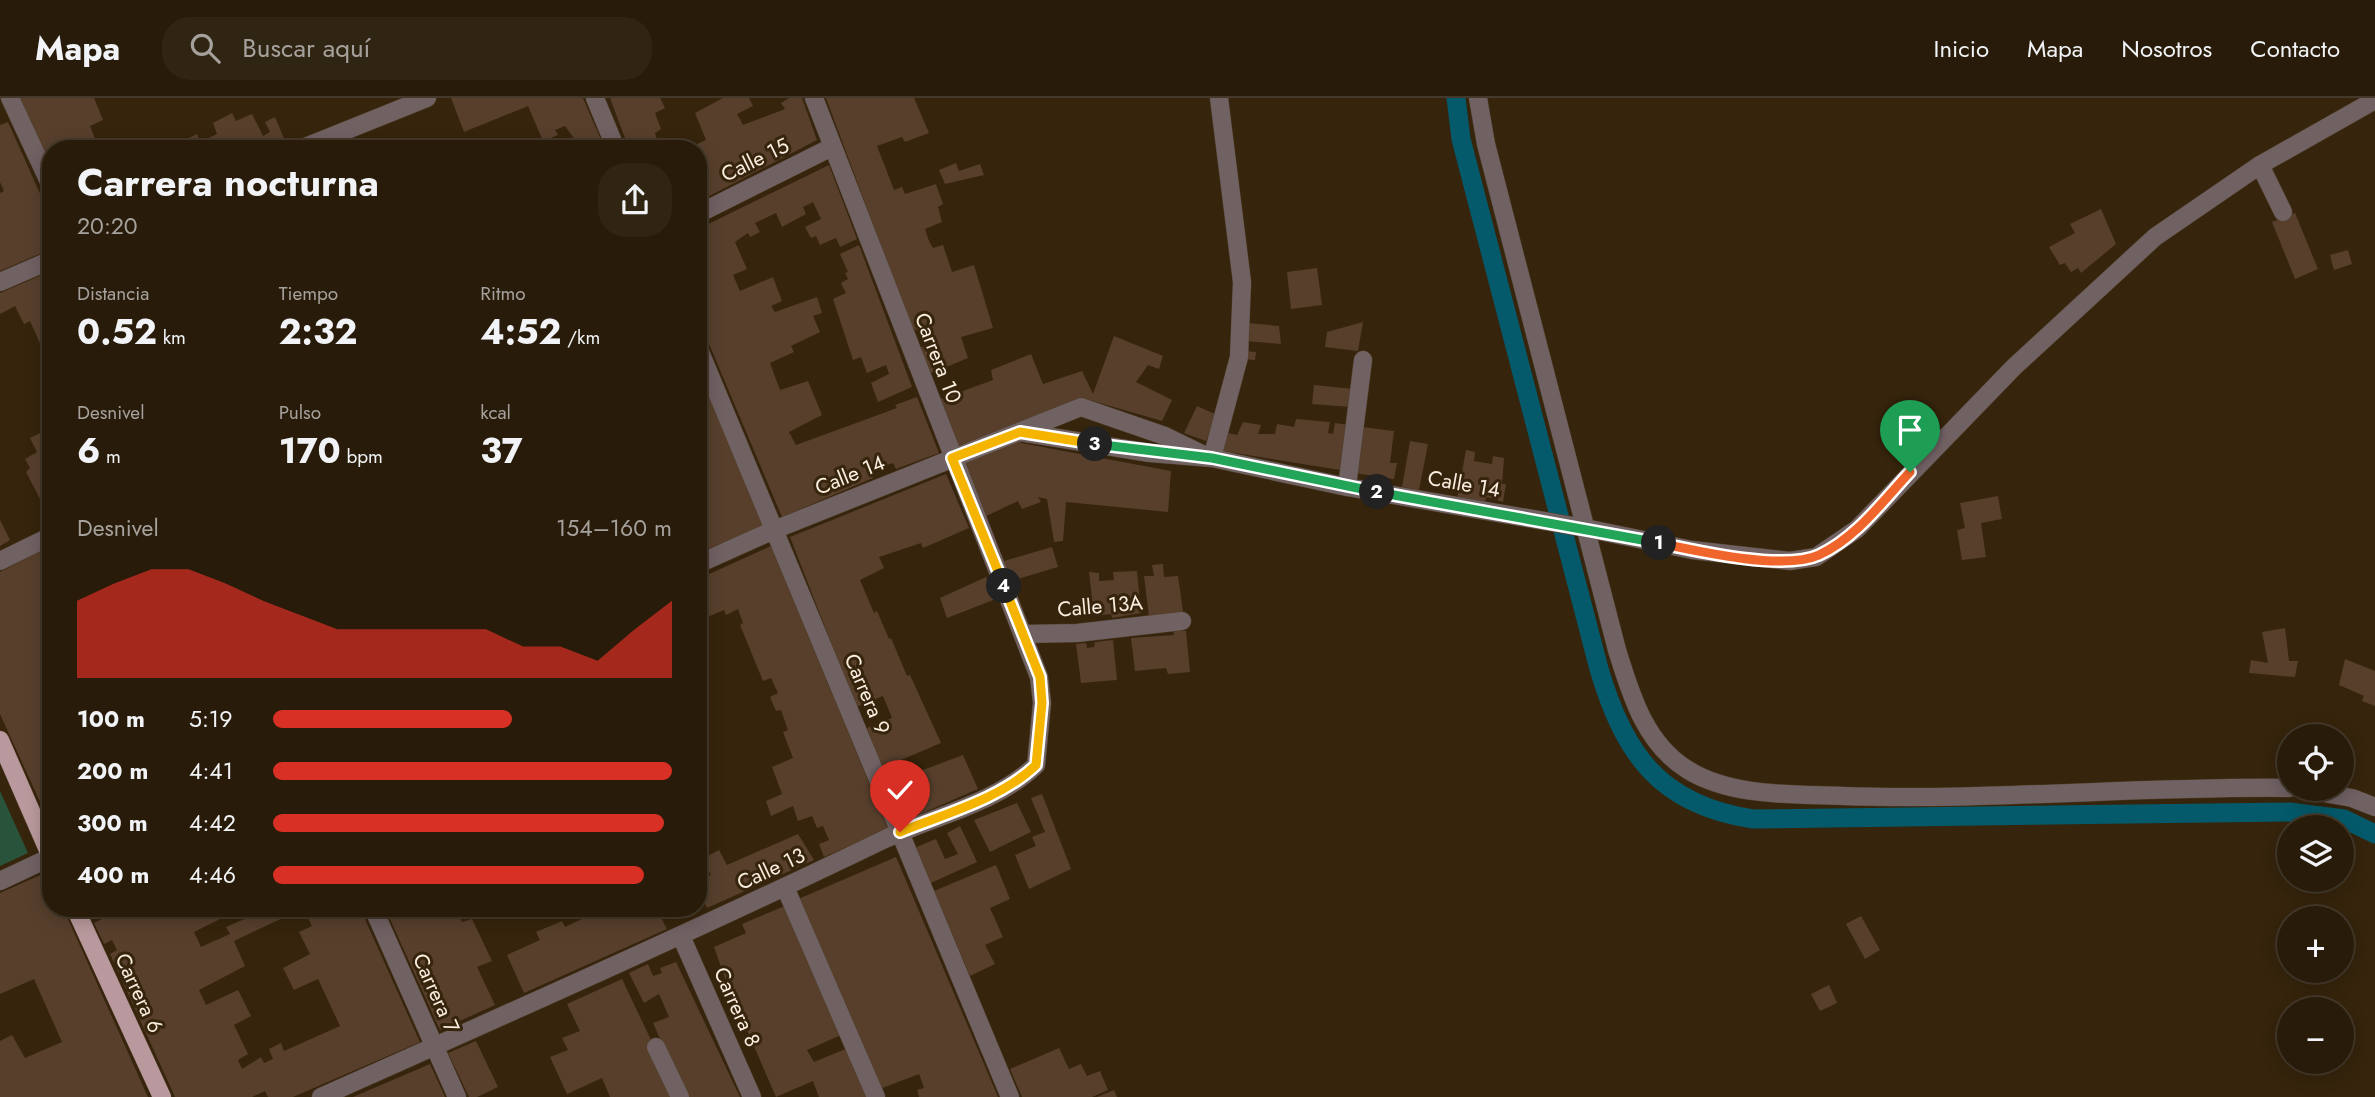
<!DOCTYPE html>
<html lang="es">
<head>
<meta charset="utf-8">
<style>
	:root { --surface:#281b09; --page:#302412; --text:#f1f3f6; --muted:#a5a19c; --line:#44392a; --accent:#d93025 }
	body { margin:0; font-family:Jost,sans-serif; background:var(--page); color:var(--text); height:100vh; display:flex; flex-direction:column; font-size:26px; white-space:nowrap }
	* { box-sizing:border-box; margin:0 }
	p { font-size:23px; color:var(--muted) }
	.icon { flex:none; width:38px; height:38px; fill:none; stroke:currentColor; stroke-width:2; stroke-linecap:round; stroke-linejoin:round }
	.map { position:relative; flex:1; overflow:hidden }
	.drawer { position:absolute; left:42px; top:42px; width:665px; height:777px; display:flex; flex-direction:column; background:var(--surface); border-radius:28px; box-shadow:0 4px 18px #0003,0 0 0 2px var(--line) }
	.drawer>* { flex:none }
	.tools { position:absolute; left:2277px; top:626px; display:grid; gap:14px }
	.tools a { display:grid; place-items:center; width:77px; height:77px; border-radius:50%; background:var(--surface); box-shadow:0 4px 18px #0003,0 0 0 2px var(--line); font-size:35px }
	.pin { position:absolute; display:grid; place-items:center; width:60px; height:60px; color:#fff; margin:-72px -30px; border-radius:50% 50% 50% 0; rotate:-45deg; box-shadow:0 0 7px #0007 }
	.pin .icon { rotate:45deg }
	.km { position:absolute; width:35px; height:35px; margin:-18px; border-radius:50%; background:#222; color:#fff; font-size:19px; line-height:35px; text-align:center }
	.round { display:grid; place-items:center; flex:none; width:74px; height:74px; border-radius:28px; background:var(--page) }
	.summary { display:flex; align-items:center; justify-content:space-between; height:119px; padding:0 35px }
	h1 { font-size:38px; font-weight:700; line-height:52px }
	.figures { display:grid; grid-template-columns:repeat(3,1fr); gap:10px; height:119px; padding:7px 35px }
	.figures div { display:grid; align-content:center }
	.figures b { font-size:35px; font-weight:700 }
	.figures small { font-size:19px; font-weight:400 }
	.figures p { font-size:19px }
	.chart { height:196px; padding:14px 35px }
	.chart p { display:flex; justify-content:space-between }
	.chart svg { width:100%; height:126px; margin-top:7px; fill:var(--accent); opacity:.7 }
	ul { padding:0 35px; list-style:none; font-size:23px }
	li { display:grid; grid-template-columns:112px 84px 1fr; align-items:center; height:52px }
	li i { height:18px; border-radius:9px; background:var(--accent) }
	header { display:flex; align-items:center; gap:42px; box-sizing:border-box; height:98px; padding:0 35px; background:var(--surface); border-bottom:2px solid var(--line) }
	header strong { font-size:33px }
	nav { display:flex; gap:38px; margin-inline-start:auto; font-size:24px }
	.search { width:490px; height:63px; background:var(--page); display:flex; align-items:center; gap:18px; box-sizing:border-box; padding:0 24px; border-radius:28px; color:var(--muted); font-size:26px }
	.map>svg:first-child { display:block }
</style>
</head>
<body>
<header>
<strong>Mapa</strong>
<div class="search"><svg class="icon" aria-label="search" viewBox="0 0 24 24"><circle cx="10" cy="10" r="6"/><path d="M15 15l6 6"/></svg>Buscar aquí</div>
<nav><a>Inicio</a><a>Mapa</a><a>Nosotros</a><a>Contacto</a></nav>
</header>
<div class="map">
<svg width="2375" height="999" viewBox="0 0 2375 999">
	<rect width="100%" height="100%" fill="#36240c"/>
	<polygon fill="#29533b" points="0,693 28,755 0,768"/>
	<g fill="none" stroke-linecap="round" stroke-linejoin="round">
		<path stroke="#045a6a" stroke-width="19" d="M 1456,0 L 1461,41 L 1599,571 C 1624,656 1660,707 1753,721 L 2290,714 L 2344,721 L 2375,736"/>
	</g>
	<g fill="#573f2c">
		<polygon points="18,0 94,0 103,22 90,28 99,51 51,51 51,65"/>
		<polygon points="451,0 583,0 605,51 572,51 569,45 575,42 565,28 555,32 558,37 543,43 528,8 464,34"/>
		<polygon points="610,0 660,0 665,10 655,15 661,31 655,35 660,51 629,51"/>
		<polygon points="723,0 749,0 753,8 737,16 743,27 785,11 781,5 789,0 802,0 817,42 698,104 698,51 686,51 706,42 695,15"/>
		<polygon points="826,0 914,0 929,35 905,44 902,39 877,48 894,92 902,89 905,96 936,86 943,106 938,109 942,124 925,131 929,143 933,150 943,147 952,174 974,167 993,230 961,239 968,260 929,276 920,250 925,248 920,234 911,229"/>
		<polygon points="232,15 236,23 252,16 263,38 270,34 265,24 275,19 285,43 269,51 180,51 178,45 197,36 200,44 217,36 213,25"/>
		<polygon points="8,24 51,120 51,151 0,173 0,95 4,93 0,84 0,27"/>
		<polygon points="134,42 137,51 114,51"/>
		<polygon points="956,65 959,73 980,66 984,77 945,86 939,72"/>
		<polygon points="829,67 857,141 840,149 836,140 820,147 816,138 811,140 805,129 821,121 813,104 803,109 806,116 782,129 776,115 755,125 760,134 750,139 748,135 735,144 747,171 733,177 740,193 773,179 782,203 771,208 775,214 817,199 822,215 813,218 820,234 791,248 794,254 770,265 780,292 808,283 822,317 789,334 796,347 897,310 895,307 917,299 939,355 896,371 893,365 870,373 873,380 782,419 698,220 698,131"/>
		<polygon points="2101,111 2116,146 2081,175 2078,170 2071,174 2065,165 2060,167 2049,149 2075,135 2070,126"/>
		<polygon points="2295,115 2318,171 2295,181 2272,124"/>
		<polygon points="859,147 912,289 878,304 871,285 889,276 886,267 867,275 861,259 853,262 833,201 846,195 841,185 848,181 845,175 848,174 840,156"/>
		<polygon points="2348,152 2352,166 2334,172 2330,157"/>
		<polygon points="1317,170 1322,207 1291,211 1287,174"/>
		<polygon points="51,173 51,270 30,223 24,226 15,208 0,216 0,195"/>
		<polygon points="1363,224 1358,253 1325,249 1327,234"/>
		<polygon points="1248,225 1279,228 1281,246 1246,243"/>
		<polygon points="1114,238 1163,258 1159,271 1148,267 1136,284 1172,302 1162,323 1086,301 958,348 941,301 993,282 991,272 1031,256 1043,286 1082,273 1093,296"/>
		<polygon points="1245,253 1256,254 1255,262 1244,261"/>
		<polygon points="698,271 763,428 698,455"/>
		<polygon points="1314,287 1353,291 1351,309 1312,306"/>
		<polygon points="1197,308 1217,317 1206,343 1184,335"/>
		<polygon points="1296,321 1330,324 1328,335 1333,336 1335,325 1349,327 1340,372 1223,353 1228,335 1237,337 1243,324 1261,327 1258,336 1275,336 1277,326 1294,329"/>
		<polygon points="1362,329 1394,333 1390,365 1397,365 1394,381 1354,375"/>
		<polygon points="44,333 51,345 51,422 26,374 30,370 25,361 37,354 30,340"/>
		<polygon points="1020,343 1021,345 1171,373 1168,414 1066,404 1063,443 1054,444 1047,401 1038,399 1041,404 1022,411 1018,403 984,419 962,365"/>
		<polygon points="1410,343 1428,346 1419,392 1402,389"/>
		<polygon points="1466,352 1475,354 1474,363 1492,366 1493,358 1504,360 1502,386 1506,386 1503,404 1487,399 1483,406 1457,401"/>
		<polygon points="946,376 969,430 923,450 921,445 879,459 884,470 860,482 874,515 877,513 889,541 891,540 907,578 910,577 941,645 882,670 867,630 892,620 883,598 856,609 790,439"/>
		<polygon points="1998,398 2002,421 1981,425 1986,459 1962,462 1957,432 1965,430 1960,405"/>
		<polygon points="0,422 10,442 0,448"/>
		<polygon points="51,448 51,728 0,616 0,474"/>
		<polygon points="771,448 888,731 824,759 819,746 829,742 823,728 817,730 812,718 798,723 793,708 771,718 766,703 782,696 772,669 793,660 783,634 788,632 781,612 776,613 770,599 778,595 771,580 763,583 740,527 743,525 738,511 726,517 724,512 703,521 698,518 698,481"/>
		<polygon points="1052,449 1058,469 1011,483 1004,463"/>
		<polygon points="1163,466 1164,479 1178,478 1183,514 1149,518 1144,478 1154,478 1152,467"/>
		<polygon points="1137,473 1141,515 1112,520 1111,516 1094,518 1089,474 1099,475 1099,483 1114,482 1113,474"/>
		<polygon points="986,479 996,501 947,520 940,500"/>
		<polygon points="2285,530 2289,563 2298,563 2295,579 2249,575 2251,562 2268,565 2262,534"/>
		<polygon points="1173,533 1186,533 1190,574 1168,576 1166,570 1135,573 1131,540 1174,537"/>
		<polygon points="1113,542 1117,582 1081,585 1076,546 1086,545 1087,550 1094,549 1095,544"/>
		<polygon points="2345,561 2375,573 2375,608 2362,603 2364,598 2339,587"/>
		<polygon points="963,657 978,691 904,723 888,685"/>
		<polygon points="1042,696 1071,771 1029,791 1015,757 1036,748 1032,739 1045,734 1031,700"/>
		<polygon points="1017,705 1031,734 990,754 974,722"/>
		<polygon points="960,728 977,764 931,785 914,750 936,741 945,761 958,756 947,735"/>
		<polygon points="798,736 814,762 707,810 698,790 698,783 711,777 702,761 719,752 727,767"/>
		<polygon points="896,759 998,999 919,999 917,992 924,990 919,976 877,992 796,802"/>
		<polygon points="996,767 1010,801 990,810 1003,839 985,847 995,866 970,878 934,793"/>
		<polygon points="47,774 51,783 51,810 63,810 148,999 0,999 0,943 12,937 25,960 62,944 34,881 0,896 0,795"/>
		<polygon points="787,807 841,937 807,952 814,964 848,950 869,999 819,999 813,983 776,999 727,886 714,849 746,835 742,826"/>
		<polygon points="107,810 218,810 222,820 194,834 201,849 230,836 226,829 270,810 284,810 287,818 234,843 245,868 199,892 206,907 238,892 251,918 234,927 248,956 238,962 242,971 261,959 264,965 273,961 269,951 281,945 284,953 340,928 318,881 294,892 283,870 310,856 299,834 312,828 303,810 360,810 420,944 293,999 268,999 265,993 252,999 175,999 110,856 117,852 112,842 104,846 94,825 110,817"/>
		<polygon points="385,810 455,810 462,824 472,821 492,863 477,869 495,907 440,932"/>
		<polygon points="608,810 661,810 664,817 660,818 667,831 524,895 507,857 540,842 536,834 562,823 565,829 584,820 581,815 589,811 593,816"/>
		<polygon points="1861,818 1880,852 1865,861 1846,826"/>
		<polygon points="676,864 740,999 686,999 653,925 669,919 659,896 644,905 629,875 648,866 653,878 662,875 660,870"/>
		<polygon points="622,881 652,944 647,947 670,999 610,999 602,980 567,996 550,959 568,952 562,940 580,933 567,906"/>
		<polygon points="1829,887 1837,905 1820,913 1811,896"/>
		<polygon points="476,943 498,989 477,999 469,999 448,955"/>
		<polygon points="1059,950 1069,971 1081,966 1087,978 1100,973 1108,992 1092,999 1022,999 1010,971"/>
		<polygon points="430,966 445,999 353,999"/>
		<polygon points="1114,992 1117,999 1097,999"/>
	</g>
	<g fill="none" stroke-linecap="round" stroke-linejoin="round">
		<defs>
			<g id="street">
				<polyline points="10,0 51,88"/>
				<polyline points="595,0 616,51"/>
				<path d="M 1478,0 L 1486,46 L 1617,552 C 1631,597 1645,646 1688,672 C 1732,699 1793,696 1843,698 C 1992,703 2140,688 2289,690"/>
				<polyline points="300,51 427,0"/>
				<polyline points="2260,67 2283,114"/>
				<polyline points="698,116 832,49"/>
				<polyline points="0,184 51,162"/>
				<polyline points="698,249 1010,999"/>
				<polyline points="1020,334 1150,355 1212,360 1347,389 1585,430 1692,452 1790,463 1816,459 1857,431 2014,269 2155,139 2260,67 2375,2"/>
				<polyline points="1212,360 1239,259 1242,184 1219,0"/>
				<polyline points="1347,389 1363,262"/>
				<polyline points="0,463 51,438"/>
				<polyline points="698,466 774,432 1081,309 1165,338 1202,356"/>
				<polyline points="1023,536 1077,535 1182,523"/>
				<polyline points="2301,691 2352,700 2375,709"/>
				<polyline points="0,783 51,759"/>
				<polyline points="785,789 876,999"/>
				<polyline points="373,810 457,999"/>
				<polyline points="681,838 752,999"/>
				<polyline points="656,949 680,999"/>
				<path d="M 321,999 C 509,915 699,831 885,741 C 934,718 997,705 1036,667 L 1042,605 L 1039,579 L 814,0"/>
			</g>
			<g id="primary">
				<polyline points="0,642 51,759"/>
				<polyline points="75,810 162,999"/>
			</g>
		</defs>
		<use href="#street" stroke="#51402a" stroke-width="19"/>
		<use href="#primary" stroke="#51402a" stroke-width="19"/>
		<use href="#street" stroke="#706163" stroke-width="18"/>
		<use href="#primary" stroke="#b9999d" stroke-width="18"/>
	</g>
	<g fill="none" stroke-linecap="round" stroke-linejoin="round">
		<defs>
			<path id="split-1" d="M 1659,445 C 1696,453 1784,473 1819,457 C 1856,440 1882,404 1910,374"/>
			<polyline id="split-2" points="1377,394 1659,445"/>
			<polyline id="split-3" points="1095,346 1212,360 1377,394"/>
			<polyline id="split-4" points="1004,488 952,360 1020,334 1095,346"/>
			<path id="split-5" d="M 900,734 C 944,716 1001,701 1036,667 L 1042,605 L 1040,579 L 1004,488"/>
		</defs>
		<use href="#split-1" stroke="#fff" stroke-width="14"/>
		<use href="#split-2" stroke="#fff" stroke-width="14"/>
		<use href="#split-3" stroke="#fff" stroke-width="14"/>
		<use href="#split-4" stroke="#fff" stroke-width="14"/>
		<use href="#split-5" stroke="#fff" stroke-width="14"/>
		<use href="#split-1" stroke="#f0652b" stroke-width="9"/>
		<use href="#split-2" stroke="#22a559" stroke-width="9"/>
		<use href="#split-3" stroke="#22a559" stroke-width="9"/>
		<use href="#split-4" stroke="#f5b400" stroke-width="9"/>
		<use href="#split-5" stroke="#f5b400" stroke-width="9"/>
	</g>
	<g text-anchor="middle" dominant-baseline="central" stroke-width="6" stroke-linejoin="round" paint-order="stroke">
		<g font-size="21" fill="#faeee0" stroke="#36240c">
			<text transform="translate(755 62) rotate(-26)">Calle 15</text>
			<text transform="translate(938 260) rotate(69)">Carrera 10</text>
			<text transform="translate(850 377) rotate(-22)">Calle 14</text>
			<text transform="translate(1464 386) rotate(10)">Calle 14</text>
			<text transform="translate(1100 508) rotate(-5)">Calle 13A</text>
			<text transform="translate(867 596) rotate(67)">Carrera 9</text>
			<text transform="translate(771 771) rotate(-25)">Calle 13</text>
			<text transform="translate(139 895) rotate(65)">Carrera 6</text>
			<text transform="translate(436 895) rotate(66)">Carrera 7</text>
			<text transform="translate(737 909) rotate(66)">Carrera 8</text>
		</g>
	</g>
</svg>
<div class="tools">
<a><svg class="icon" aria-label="locate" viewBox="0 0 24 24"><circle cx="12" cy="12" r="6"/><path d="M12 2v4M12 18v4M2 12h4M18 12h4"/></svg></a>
<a><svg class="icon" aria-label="layers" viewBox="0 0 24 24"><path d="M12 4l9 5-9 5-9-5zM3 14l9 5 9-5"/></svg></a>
<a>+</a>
<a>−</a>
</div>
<div class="pin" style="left:1910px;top:374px;background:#1e9e55"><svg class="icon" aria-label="arrive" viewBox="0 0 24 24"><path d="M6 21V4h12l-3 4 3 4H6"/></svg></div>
<div class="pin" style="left:900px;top:734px;background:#d93025"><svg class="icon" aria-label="check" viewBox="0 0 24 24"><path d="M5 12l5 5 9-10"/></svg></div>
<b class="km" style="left:1659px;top:445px">1</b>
<b class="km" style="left:1377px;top:394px">2</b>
<b class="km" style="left:1095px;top:346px">3</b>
<b class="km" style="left:1004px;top:488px">4</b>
<section class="drawer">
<div class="summary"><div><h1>Carrera nocturna</h1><p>20:20</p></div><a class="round"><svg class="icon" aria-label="share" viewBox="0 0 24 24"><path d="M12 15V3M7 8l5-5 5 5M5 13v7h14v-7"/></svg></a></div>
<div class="figures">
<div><p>Distancia</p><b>0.52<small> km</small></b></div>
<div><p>Tiempo</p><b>2:32</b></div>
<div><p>Ritmo</p><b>4:52<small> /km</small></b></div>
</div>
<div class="figures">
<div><p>Desnivel</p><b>6<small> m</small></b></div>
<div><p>Pulso</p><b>170<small> bpm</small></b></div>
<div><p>kcal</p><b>37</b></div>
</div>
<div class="chart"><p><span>Desnivel</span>154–160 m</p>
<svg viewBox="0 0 160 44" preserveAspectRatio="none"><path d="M0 44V17L10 11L20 6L30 6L40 11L50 17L60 22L70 27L80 27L90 27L100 27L110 27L120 33L130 33L140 38L150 27L160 17V44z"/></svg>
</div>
<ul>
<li><b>100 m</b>5:19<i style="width:60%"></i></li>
<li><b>200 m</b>4:41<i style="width:100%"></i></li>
<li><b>300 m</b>4:42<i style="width:98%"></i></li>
<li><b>400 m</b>4:46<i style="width:93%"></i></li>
</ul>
</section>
</div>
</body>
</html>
